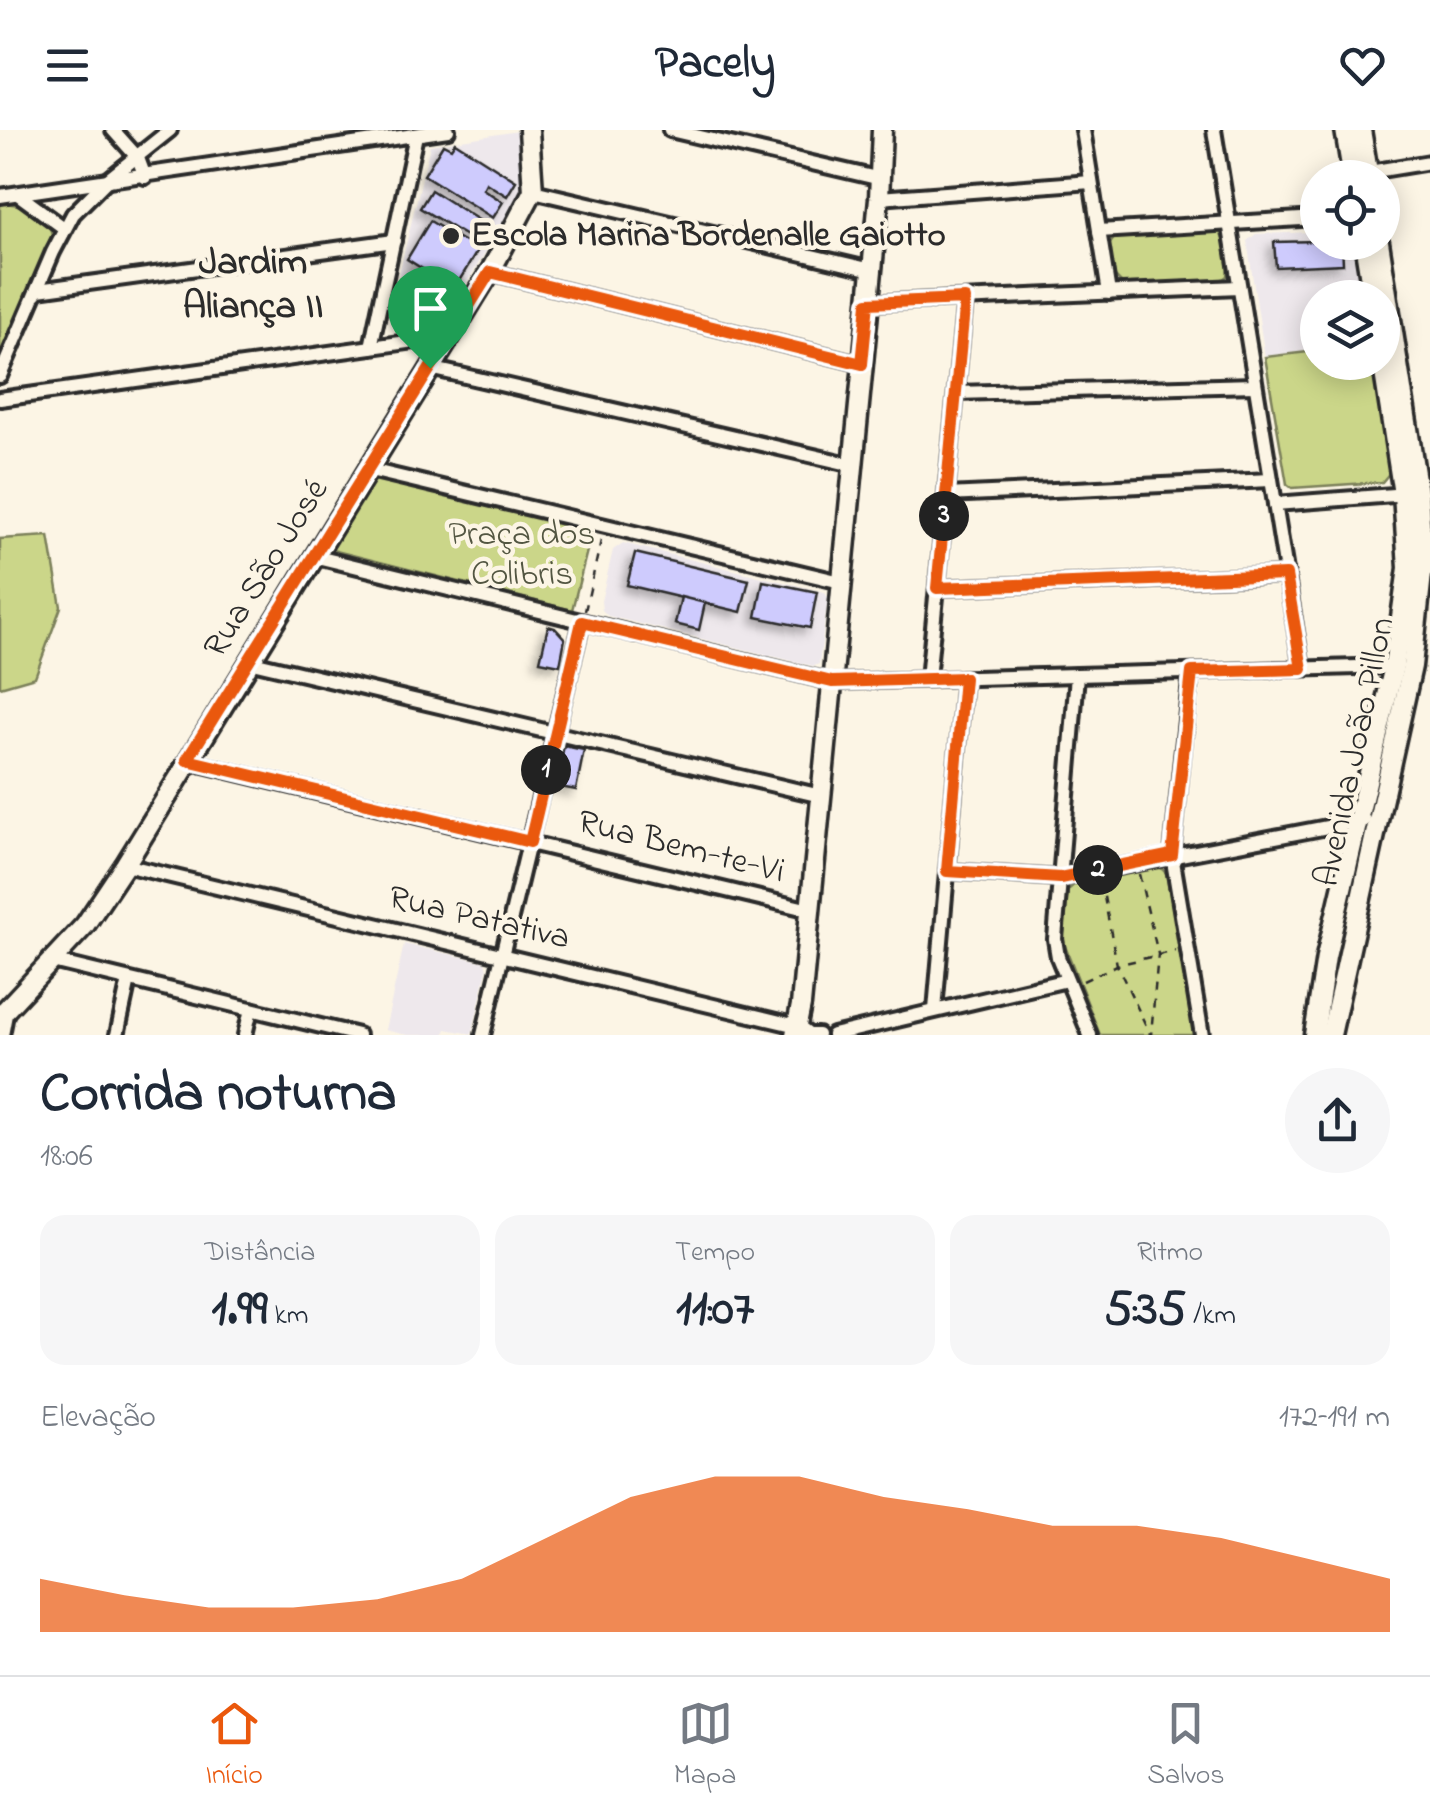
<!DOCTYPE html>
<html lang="pt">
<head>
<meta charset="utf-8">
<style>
	:root { --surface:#fff; --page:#f6f6f7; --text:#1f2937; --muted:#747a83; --line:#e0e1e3; --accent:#ea580c }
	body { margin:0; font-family:"Indie Flower",sans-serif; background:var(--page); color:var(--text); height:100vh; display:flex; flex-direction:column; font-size:38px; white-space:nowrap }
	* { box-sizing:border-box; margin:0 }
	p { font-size:32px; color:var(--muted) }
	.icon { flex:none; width:55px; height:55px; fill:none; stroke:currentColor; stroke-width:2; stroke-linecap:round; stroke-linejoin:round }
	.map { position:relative; height:905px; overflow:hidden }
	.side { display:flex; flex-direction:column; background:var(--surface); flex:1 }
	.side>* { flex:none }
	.buttons { position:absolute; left:1300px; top:30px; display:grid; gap:20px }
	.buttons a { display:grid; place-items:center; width:100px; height:100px; border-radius:50%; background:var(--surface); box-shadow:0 5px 25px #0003; font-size:50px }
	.pin { position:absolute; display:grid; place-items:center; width:85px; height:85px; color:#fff; margin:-102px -42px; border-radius:50% 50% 50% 0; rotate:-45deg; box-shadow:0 0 10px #0007 }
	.pin .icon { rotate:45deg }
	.km { position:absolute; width:50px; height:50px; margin:-25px; border-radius:50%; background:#222; color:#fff; font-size:28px; line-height:50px; text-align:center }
	.round { display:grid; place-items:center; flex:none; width:105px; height:105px; border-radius:52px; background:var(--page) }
	.overview { display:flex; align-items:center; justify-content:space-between; height:170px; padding:0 40px }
	h1 { font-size:55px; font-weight:700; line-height:75px }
	.metrics { display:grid; grid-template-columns:repeat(3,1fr); gap:15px; height:170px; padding:10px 40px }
	.metrics div { display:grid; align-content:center; border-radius:25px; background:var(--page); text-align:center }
	.metrics b { font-size:50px; font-weight:700 }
	.metrics small { font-size:28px; font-weight:400 }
	.metrics p { font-size:28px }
	.chart { height:280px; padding:20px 40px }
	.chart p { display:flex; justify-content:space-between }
	.chart svg { width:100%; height:180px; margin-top:10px; fill:var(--accent); opacity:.7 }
	header { display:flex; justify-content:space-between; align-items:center; height:130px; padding:0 40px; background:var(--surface); font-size:45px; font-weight:700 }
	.menu { display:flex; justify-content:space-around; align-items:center; height:140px; border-top:2px solid var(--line); background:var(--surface); font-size:28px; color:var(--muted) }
	.menu a { display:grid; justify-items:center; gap:5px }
	.menu .on { color:var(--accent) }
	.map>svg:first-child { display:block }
</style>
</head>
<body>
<header><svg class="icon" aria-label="menu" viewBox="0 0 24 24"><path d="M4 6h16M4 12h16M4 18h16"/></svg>Pacely<svg class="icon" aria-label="heart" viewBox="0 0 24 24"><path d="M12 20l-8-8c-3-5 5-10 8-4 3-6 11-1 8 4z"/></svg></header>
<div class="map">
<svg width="1430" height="905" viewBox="0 0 1430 905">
	<defs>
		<filter id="shadow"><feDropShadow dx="-5.5" dy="5.5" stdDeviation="5" flood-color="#0004"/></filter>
	</defs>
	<rect width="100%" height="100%" fill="#fcf5e5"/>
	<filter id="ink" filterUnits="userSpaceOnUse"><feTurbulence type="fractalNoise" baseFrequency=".01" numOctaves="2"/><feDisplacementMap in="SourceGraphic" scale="20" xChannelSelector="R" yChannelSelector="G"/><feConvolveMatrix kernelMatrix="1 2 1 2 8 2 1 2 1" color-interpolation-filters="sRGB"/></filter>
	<g filter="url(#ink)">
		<g fill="#eee8ec">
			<polygon points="518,1 523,56 519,67 454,174 399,144 430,15"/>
			<polygon points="1317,102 1318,112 1355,113 1364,167 1318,168 1317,221 1265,227 1247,111 1256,104"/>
			<polygon points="623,413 824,462 828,467 819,534 813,536 608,486 602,480 601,471 613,420"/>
			<polygon points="404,814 485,832 487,839 472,904 446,899 444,905 407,905 385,900"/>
		</g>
		<g fill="#cbd689" stroke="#7b805a" stroke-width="2.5">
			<path d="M 0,73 C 21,73 47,83 52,104 L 0,230 Z"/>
			<path d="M 1207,101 L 1220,102 C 1227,116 1229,130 1227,146 L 1220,151 L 1123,155 L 1115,147 L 1109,115 L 1115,107 Z"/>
			<polygon points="1317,221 1318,232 1375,233 1392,340 1382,352 1292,358 1287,354 1265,227"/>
			<polygon points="373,346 592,401 572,480 328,419"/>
			<polygon points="49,406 61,477 35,547 0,557 0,409"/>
			<polygon points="1158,735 1166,743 1196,905 1100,905 1063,811 1068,760 1077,752"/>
		</g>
		<g fill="#cecbfd" stroke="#2b2b2b" stroke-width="2.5" filter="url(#shadow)">
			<polygon points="455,12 516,51 507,66 486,53 483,59 503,72 493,88 424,45 443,14 451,18"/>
			<polygon points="431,60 488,96 478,113 420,78"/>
			<polygon points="430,91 478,120 454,159 407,129"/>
			<polygon points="1318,111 1342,112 1343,134 1276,137 1274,112"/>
			<polygon points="635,423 749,450 741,482 627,455"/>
			<polygon points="763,451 817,462 810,498 756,487"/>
			<polygon points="681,467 705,473 699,500 675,494"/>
			<polygon points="548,496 555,498 565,509 560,535 540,531"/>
			<polygon points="564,616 584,620 576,660 555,656"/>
		</g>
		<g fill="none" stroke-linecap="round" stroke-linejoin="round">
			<defs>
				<g id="street">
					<polyline points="113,0 138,28 145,47"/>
					<polyline points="670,0 881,49"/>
					<polyline points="1083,0 1109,163"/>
					<polyline points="1214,0 1302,539"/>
					<polyline points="1363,43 1430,32"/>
					<polyline points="533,61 872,140"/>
					<polyline points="19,65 64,98"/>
					<polyline points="0,66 448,0"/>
					<polyline points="879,68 1091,52"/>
					<polyline points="1099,101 1318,88"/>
					<polyline points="490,142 862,234"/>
					<polyline points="38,160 394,111"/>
					<polyline points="868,173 1239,157"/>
					<polyline points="371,217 416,5"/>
					<polyline points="430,238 853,335"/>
					<polyline points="0,246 53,122 73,84 105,52 170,0"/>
					<polyline points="956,263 1255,255"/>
					<polyline points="0,269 450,206"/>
					<polyline points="366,339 841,452"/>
					<polyline points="946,365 1271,350"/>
					<polyline points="1275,374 1407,364"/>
					<polyline points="313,426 832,552 1394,536"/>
					<polyline points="937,458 1287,445"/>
					<polyline points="248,531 821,666"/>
					<polyline points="1191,542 1172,725 1202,905"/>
					<polyline points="1077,545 1055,809 1058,827 1090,905"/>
					<polyline points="928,549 965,169"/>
					<polyline points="187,631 810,780"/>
					<polyline points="125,735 797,896 809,905 818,905"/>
					<polyline points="947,741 1060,748 1364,690"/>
					<polyline points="52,831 358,905"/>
					<polyline points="935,880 964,548"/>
					<polyline points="2,905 7,879"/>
					<polyline points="117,905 129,850"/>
					<polyline points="245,905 251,879"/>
					<polyline points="483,905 582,492"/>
					<polyline points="833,905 1067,850"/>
				</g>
				<g id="secondary">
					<polyline points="1345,0 1353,48"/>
					<polyline points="1361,0 1369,48"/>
					<polyline points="1364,112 1373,168"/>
					<polyline points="0,886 85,795 125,735 490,142 533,61 529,0"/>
					<polyline points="795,905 801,875 879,68 882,0"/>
					<polyline points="1314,905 1326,827 1394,536 1408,438 1403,364 1382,229"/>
					<polyline points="1331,905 1412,536 1423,434 1418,363 1379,112"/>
				</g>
			</defs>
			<use href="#street" stroke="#2b2b2b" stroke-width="20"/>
			<use href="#secondary" stroke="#2b2b2b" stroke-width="25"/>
			<g stroke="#2b2b2b" stroke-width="2.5" stroke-dasharray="8 8" stroke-linecap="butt">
				<polyline points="585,481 602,406"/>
				<polyline points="1139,744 1158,824 1151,905"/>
				<polyline points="1101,751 1117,835 1150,904"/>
				<polyline points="1083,851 1117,835 1175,821"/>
			</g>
			<use href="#street" stroke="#fcf5e5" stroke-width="12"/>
			<use href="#secondary" stroke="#fcf5e5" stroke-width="18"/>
		</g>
	</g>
	<g fill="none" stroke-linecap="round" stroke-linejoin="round" filter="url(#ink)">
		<defs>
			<polygon id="route" points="490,142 862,234 868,173 965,169 937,458 1286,445 1302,539 1192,542 1172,725 1060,748 947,741 964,548 832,552 582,492 530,712 187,630"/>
		</defs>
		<use href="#route" stroke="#fff" stroke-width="20"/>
		<use href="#route" stroke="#ea580c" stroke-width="12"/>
	</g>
	<circle fill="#2b2b2b" stroke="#fcf5e5" stroke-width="4" cx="451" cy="106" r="10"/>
	<g text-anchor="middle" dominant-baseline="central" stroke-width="9" stroke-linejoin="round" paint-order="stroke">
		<g font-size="35" font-weight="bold" fill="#2b2b2b" stroke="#fcf5e5" text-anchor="start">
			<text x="471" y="106">Escola Marina Bordenalle Gaiotto</text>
		</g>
		<g font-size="35" fill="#535642" stroke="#fcf5e5">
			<text x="522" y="405">Praça dos<tspan x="522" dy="40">Colibris</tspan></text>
		</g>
		<g font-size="35" fill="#2b2b2b" stroke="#fcf5e5">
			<text transform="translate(267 439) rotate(-58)">Rua São José</text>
			<text transform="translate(1356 622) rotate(-78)">Avenida João Pillon</text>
			<text transform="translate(681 718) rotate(14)">Rua Bem-te-Vi</text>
			<text transform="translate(479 789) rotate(13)">Rua Patativa</text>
		</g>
		<g font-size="38" font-weight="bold" fill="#2b2b2b" stroke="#fcf5e5">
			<text x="253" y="134">Jardim<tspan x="253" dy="44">Aliança II</tspan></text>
		</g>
	</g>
</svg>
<div class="buttons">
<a><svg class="icon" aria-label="locate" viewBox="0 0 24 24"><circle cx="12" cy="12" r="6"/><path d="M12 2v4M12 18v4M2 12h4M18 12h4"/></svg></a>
<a><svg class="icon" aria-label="layers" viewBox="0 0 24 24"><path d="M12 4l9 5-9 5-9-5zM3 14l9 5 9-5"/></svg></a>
</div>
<div class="pin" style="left:430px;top:238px;background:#1e9e55"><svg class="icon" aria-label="arrive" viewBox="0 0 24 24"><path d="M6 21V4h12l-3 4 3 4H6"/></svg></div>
<b class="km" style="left:546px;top:640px">1</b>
<b class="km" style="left:1098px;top:740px">2</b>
<b class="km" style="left:944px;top:386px">3</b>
</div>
<section class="side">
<div class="overview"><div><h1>Corrida noturna</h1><p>18:06</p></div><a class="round"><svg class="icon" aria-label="share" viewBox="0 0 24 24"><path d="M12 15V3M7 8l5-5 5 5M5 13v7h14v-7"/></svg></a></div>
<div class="metrics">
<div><p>Distância</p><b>1.99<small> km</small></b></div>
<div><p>Tempo</p><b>11:07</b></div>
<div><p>Ritmo</p><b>5:35<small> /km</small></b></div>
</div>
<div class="chart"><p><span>Elevação</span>172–191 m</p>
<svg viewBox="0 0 160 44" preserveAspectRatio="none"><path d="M0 44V31L10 35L20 38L30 38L40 36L50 31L60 21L70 11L80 6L90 6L100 11L110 14L120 18L130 18L140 21L150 26L160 31V44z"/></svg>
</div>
</section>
<nav class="menu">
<a class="on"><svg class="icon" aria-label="home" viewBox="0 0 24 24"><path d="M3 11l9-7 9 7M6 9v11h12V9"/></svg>Início</a>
<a><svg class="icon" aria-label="map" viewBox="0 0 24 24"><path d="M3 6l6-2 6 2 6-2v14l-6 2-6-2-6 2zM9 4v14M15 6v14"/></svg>Mapa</a>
<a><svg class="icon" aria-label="saved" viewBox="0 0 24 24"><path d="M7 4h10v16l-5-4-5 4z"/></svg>Salvos</a>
</nav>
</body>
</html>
